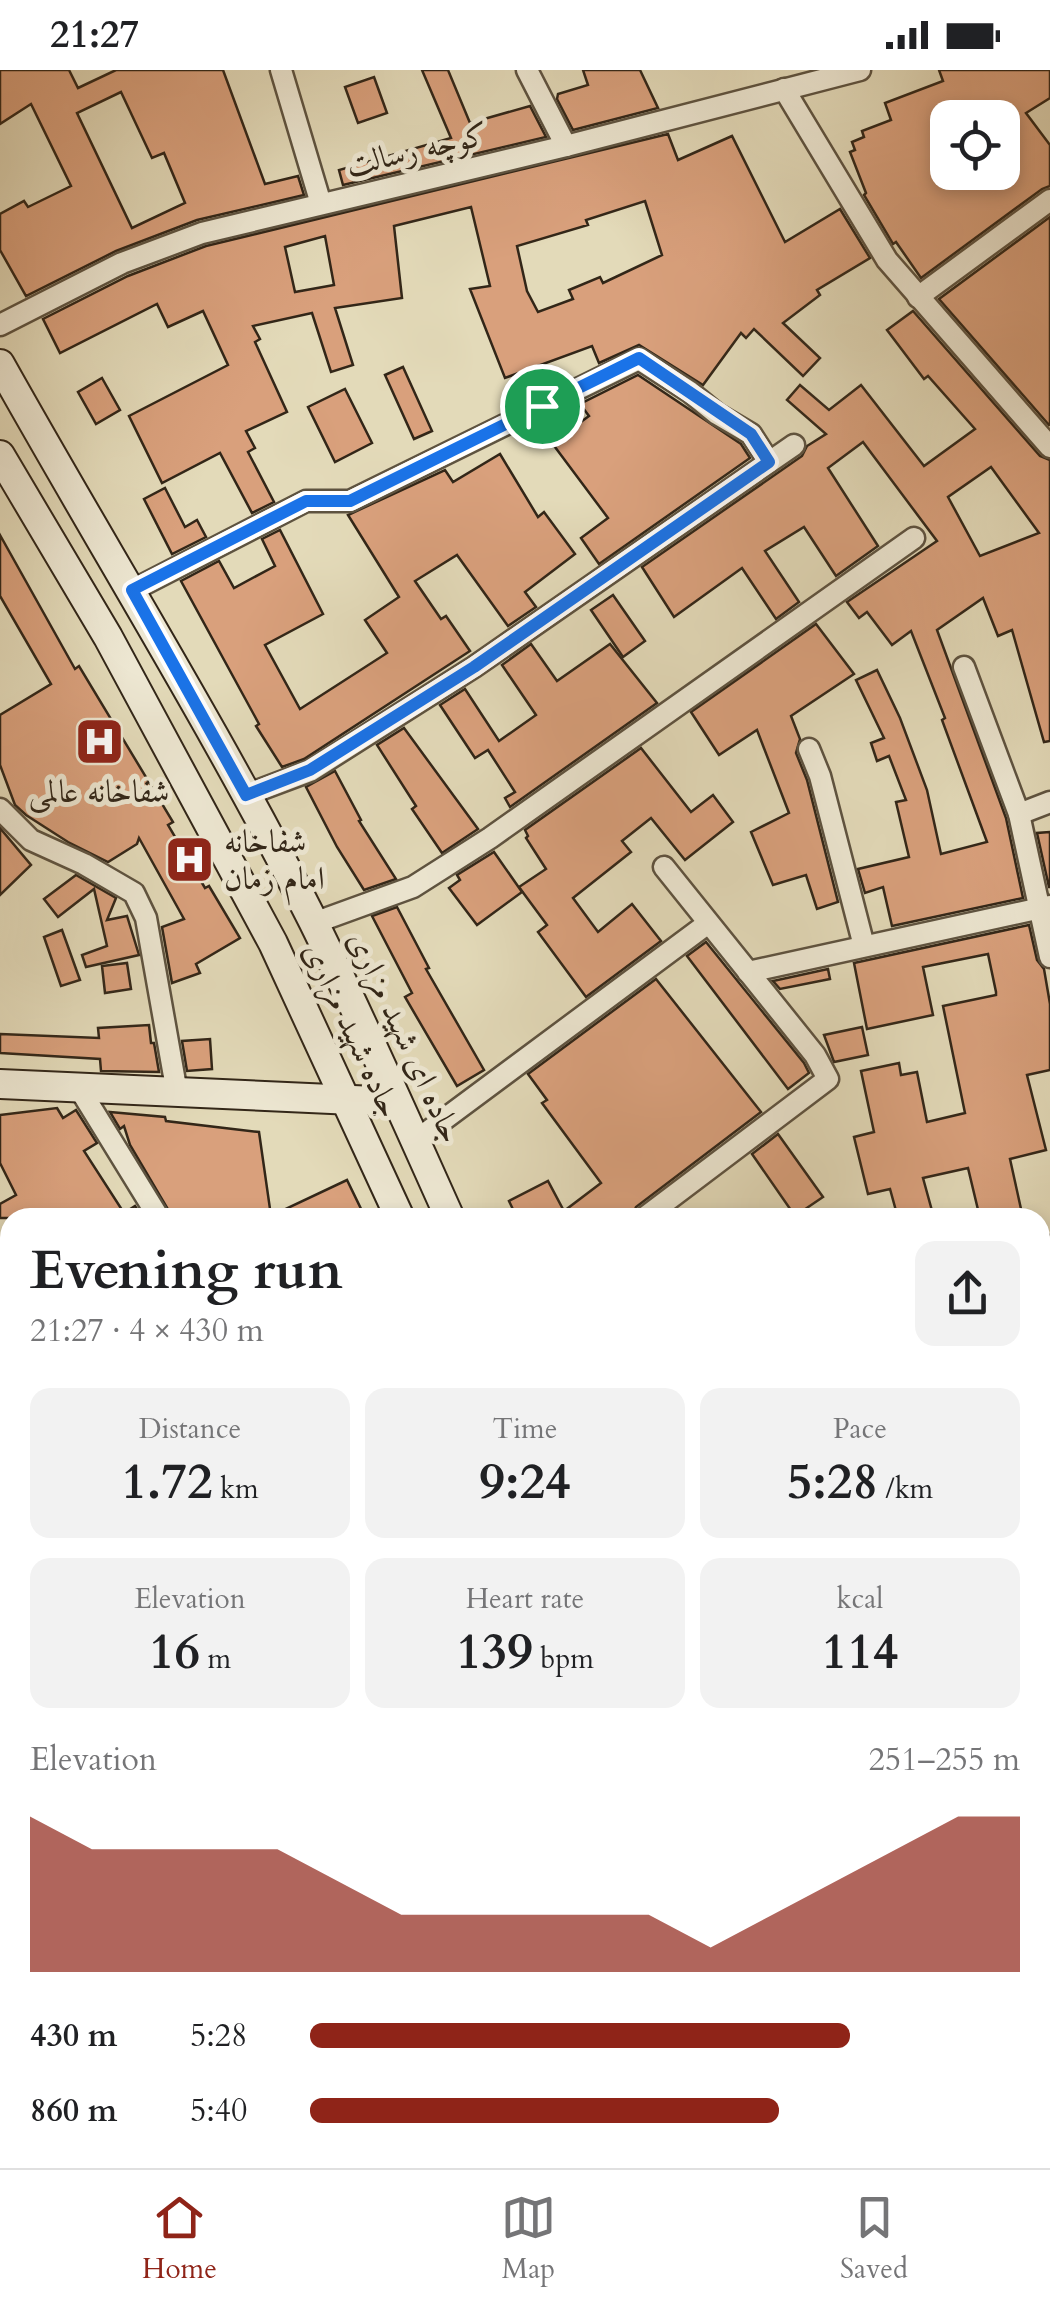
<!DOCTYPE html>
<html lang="en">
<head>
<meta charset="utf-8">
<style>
	:root { --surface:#fff; --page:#f2f2f2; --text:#202124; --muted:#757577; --line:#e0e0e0; --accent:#8f2418 }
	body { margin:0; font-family:Cardo,Amiri,serif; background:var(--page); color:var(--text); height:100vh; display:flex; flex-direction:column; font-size:38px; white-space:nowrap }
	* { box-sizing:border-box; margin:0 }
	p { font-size:32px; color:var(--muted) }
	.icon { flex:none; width:55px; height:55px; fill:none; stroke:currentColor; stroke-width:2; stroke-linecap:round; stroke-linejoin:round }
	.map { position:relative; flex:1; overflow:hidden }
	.drawer { position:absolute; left:0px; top:1138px; width:1050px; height:962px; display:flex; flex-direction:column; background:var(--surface); border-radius:30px 30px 0 0; box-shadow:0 5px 15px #0003 }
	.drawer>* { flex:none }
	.buttons { position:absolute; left:930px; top:30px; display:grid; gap:20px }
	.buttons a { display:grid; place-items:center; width:90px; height:90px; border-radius:20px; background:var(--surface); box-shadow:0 5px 15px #0003; font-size:50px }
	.pin { position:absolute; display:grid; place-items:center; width:85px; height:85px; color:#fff; margin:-42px; border:5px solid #fff; border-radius:50%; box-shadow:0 2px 10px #0007 }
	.round { display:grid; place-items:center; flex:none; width:105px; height:105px; border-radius:20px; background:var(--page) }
	.head { display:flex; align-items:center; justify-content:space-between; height:170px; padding:0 30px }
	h1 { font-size:55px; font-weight:800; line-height:75px }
	.figures { display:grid; grid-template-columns:repeat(3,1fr); gap:15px; height:170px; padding:10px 30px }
	.figures div { display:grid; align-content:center; border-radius:20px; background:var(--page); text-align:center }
	.figures b { font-size:50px; font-weight:800 }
	.figures small { font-size:28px; font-weight:400 }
	.figures p { font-size:28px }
	.chart { height:280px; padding:20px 30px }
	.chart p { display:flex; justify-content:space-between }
	.chart svg { width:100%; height:180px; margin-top:10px; fill:var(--accent); opacity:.7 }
	ul { padding:0 30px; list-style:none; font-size:32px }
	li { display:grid; grid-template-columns:160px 120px 1fr; align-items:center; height:75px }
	li i { height:25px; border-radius:12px; background:var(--accent) }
	.status { display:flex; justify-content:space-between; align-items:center; height:70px; padding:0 50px; background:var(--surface); direction:ltr }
	.status svg { height:28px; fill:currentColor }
	.dock { display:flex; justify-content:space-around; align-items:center; height:140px; border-top:2px solid var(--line); background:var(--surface); font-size:28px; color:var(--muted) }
	.dock a { display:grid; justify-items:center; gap:5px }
	.dock .on { color:var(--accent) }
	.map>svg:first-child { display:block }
</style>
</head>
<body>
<div class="status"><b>21:27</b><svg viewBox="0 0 49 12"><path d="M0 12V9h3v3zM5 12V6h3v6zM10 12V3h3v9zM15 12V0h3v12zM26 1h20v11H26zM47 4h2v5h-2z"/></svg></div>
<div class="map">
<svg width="1050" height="2098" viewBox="0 0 1050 2098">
	<rect width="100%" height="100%" fill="#e3dab9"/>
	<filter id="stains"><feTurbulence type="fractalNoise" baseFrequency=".002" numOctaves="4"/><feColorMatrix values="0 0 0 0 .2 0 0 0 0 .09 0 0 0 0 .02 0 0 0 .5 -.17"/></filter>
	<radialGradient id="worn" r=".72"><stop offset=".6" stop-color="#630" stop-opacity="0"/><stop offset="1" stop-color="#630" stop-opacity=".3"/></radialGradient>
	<g fill="#d9a07c" stroke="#322618" stroke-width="2.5" fill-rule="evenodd">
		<path d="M 0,0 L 69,0 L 78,18 L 116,0 L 223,0 L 265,114 L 298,106 L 304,125 L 197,150 L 116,181 L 26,226 L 0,180 L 0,144 L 24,131 L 28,137 L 71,116 L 31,34 L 0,54 ZM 121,22 L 152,88 L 164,83 L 185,133 L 132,158 L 77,43 Z"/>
		<polygon points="422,0 448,0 470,53 530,36 546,67 343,115 339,100 451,68"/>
		<polygon points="583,0 640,0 658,38 573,60 557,29 558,24 588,15"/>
		<path d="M 939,0 L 1050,0 L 1050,28 L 1026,43 L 1050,75 L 1050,116 L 1042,119 L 921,208 L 896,172 L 893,174 L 864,125 L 866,123 L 850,82 L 855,80 L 852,72 L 864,67 L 862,61 L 891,50 L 885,33 L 943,11 ZM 948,48 L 1002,48 L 1002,102 L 948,102 Z"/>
		<polygon points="374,7 387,43 358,53 345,17"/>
		<path d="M 668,64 L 678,90 L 732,66 L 785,172 L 840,139 L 870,188 L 817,220 L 820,225 L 783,253 L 820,288 L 803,306 L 754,259 L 746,268 L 741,263 L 703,315 L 639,275 L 599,293 L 592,276 L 505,308 L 470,219 L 490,216 L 471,137 L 394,156 L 402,228 L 335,238 L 353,295 L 331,302 L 312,243 L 253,256 L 260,269 L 255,272 L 287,342 L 246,361 L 255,378 L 248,382 L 274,432 L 252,443 L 220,383 L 162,413 L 129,346 L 228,295 L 203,241 L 168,257 L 157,234 L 60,283 L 43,249 L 128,206 L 206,176 ZM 645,131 L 662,185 L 603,213 L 600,207 L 569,220 L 573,229 L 538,242 L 527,221 L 517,176 L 588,155 L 586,150 ZM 325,166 L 334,215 L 295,222 L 285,177 Z"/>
		<polygon points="1050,147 1050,354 1049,355 939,229"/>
		<path d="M 913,241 L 1040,386 L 1050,390 L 1050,671 L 1044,672 L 1012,560 L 998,566 L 983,528 L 937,560 L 1006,748 L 1023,828 L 892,856 L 883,817 L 865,823 L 858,799 L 909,787 L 896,732 L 906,730 L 889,686 L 877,691 L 871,673 L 884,668 L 856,610 L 877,600 L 900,648 L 927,720 L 941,784 L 987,772 L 942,650 L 945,648 L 911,561 L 892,575 L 867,542 L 859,548 L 847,532 L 937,471 L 863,372 L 828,398 L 878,476 L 836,506 L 804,457 L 765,481 L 799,532 L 776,549 L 742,498 L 674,547 L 642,497 L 802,386 L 807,376 L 826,364 L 787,330 L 800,315 L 829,340 L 861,315 L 924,396 L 975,359 L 928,306 L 924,309 L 887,260 ZM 991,397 L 1039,463 L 980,486 L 948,427 Z"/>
		<polygon points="403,297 432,361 414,369 385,305"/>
		<polygon points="638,305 741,374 750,388 599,494 581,468 608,448 552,373 589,346 580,334"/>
		<polygon points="102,308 120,340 96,354 78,322"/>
		<polygon points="345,319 372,373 335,392 308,337"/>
		<polygon points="500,384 538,447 544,442 575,484 525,522 536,537 508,556 457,485 415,511 441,549 446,546 470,581 304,689 282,697 256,656 259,654 181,511 219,491 234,518 275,496 262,469 280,460 323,544 265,575 300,639 387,583 365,550 399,527 348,445 445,400 453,412"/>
		<polygon points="165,418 185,457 197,450 206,467 172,484 144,429"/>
		<polygon points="0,465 75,599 79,596 173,752 168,755 205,818 209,816 240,868 196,894 200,903 172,913 162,857 184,849 139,768 137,774 108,792 68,772 26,745 15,735 0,695 0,645 51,614 0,526"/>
		<polygon points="613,525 645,571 623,587 591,540"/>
		<polygon points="816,554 854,604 791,646 800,669 796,683 807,710 838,832 817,839 806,805 773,815 751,762 789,743 757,660 719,685 691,642"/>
		<polygon points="531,574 557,611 610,574 657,633 510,737 505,728 515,722 488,680 475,688 440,635 465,619 499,671 536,645 502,595"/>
		<polygon points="404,658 478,759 442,783 412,739 416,736 377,675"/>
		<polygon points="641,678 691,742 713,725 733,752 685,790 651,748 622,771 631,782 573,828 598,862 632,834 661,871 586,927 538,862 547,855 519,817 546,799 526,768 528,766 525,760"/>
		<polygon points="335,701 361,750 359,751 396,809 364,820 337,777 306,717"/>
		<polygon points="0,758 31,795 0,825"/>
		<polygon points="1050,762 1050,817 1049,817 1037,763"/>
		<polygon points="494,782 522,822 477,855 449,818 460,810 457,805"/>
		<polygon points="76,805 116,828 107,850 127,846 139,885 86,897 82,885 107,876 94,819 58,847 44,829"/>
		<polygon points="397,837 429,898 426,899 484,1000 457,1016 405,927 412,923 372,846"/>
		<polygon points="1029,855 1037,890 1044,899 1050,934 1050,1000 1027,1005 1046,1080 1010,1089 1023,1148 980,1148 968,1098 923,1108 934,1148 898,1148 890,1119 868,1124 854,1067 874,1062 861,1001 899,993 901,1005 917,1002 927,1052 965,1043 943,936 996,925 996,922 988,884 923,897 933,945 867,959 854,893"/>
		<polygon points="62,860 80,910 61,916 44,867"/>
		<polygon points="706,872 804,993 809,1003 788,1019 687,886"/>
		<polygon points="127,893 131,919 105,923 102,896"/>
		<polygon points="828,899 830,909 780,919 773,911"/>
		<polygon points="656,909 761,1042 636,1137 631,1148 517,1148 509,1131 548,1111 564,1141 601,1113 542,1033 547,1030 528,1004"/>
		<polygon points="149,955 151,973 154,973 159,1002 101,1001 100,989 0,983 0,964 99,968 98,958"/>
		<polygon points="862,957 868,985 834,992 824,965"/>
		<polygon points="210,969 212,999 187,1001 182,971"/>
		<polygon points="57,1038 63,1048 76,1040 97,1073 84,1081 124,1143 135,1136 143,1148 0,1148 0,1134 16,1125 0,1093 0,1045"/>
		<polygon points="110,1042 165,1047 166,1051 259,1062 271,1146 347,1110 363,1143 353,1148 173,1148 130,1075 124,1056 120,1059"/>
		<polygon points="778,1064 823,1127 795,1146 752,1084"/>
	</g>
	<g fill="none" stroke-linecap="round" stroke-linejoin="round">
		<defs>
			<g id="street">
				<polyline points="281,0 321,134"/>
				<polyline points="527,0 566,76"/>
				<polyline points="784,19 887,190 1050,377"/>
				<polyline points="918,227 1050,130"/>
				<polyline points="0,255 122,193 202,163 566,76 860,0"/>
				<polyline points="133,520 306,431 350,431 639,289 690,322 717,344 751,364 769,392"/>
				<polyline points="964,597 1019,744 1050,887"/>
				<polyline points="809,679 820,706 864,876"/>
				<polyline points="246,725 310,701 474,597 794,375"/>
				<polyline points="0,739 31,770 84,794 134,823 146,848 177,1023"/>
				<polyline points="1019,744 1050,732"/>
				<polyline points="314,853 413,817 490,768 914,468"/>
				<polyline points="748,902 1050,836"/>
				<polyline points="79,1018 159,1148"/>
				<polyline points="415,1071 707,854"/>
				<polyline points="644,1148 828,1009 815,985 664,797"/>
				<polyline points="1040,1178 1050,1176"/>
				<polyline points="0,1369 10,1362"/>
				<polyline points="0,1569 10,1562"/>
				<polyline points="0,1760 10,1752"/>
				<polyline points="1040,1827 1050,1825"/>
				<polyline points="0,1961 10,1953"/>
				<polyline points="53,2098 64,2090"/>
				<polyline points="311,2098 323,2090"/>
			</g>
			<g id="secondary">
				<path d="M 0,294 C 104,480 217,660 313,851 C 361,948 405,1048 450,1148"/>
				<polyline points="0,385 108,567 273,873 400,1148"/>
				<polyline points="0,1014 397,1032"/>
				<polyline points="799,2090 802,2098"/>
				<polyline points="846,2090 849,2098"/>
			</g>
		</defs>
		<use href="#street" stroke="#5e5340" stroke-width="25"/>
		<use href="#secondary" stroke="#322618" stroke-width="32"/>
		<use href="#street" stroke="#ede7d2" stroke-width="20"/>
		<use href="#secondary" stroke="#ede7d2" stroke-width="28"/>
	</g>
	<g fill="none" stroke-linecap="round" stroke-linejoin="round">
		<defs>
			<polygon id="route" points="639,288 751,364 769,392 474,597 310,700 246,725 132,520 306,431 350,431"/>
		</defs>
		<use href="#route" stroke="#fff" stroke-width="20"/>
		<use href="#route" stroke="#1a73e8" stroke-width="12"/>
	</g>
	<defs>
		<symbol id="hospital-square" viewBox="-11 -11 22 22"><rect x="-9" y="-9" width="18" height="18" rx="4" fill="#8f2418" stroke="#ede7d2"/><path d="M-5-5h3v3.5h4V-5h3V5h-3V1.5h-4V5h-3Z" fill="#fff"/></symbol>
	</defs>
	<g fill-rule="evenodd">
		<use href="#hospital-square" x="72" y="644" width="55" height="55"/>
		<use href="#hospital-square" x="162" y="762" width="55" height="55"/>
	</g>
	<g text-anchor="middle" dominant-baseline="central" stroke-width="10" stroke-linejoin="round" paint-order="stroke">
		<g font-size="32" fill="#322618" stroke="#ede7d2">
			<text transform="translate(417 80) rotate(-13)">کوچه رسالت</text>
			<text transform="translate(352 960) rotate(65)">جاده شهید مزاری</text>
			<text transform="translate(405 967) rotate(65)">جاده ای شهید مزاری</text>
		</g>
		<g font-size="32" fill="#322618" stroke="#ede7d2">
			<text x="99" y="722">شفاخانه عالمی</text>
			<text x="224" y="772" text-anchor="start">شفاخانه<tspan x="224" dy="37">امام زمان</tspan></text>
		</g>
	</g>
	<rect width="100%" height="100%" filter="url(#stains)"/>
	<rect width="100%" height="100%" fill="url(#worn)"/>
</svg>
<div class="buttons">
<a><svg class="icon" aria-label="locate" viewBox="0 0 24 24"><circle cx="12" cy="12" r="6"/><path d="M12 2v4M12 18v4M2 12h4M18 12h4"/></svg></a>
</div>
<div class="pin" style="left:542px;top:336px;background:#1e9e55"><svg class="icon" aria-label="arrive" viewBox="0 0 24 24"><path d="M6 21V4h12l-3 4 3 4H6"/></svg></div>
<section class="drawer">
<div class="head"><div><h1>Evening run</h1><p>21:27 · 4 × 430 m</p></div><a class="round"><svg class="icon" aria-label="share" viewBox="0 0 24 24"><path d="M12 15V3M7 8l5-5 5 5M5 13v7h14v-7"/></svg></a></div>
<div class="figures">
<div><p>Distance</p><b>1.72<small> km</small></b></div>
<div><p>Time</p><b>9:24</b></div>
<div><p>Pace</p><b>5:28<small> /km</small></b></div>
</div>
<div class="figures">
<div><p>Elevation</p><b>16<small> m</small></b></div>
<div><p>Heart rate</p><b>139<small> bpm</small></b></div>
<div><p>kcal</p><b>114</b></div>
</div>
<div class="chart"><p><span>Elevation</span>251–255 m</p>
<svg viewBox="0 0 160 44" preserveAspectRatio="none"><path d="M0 44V6L10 14L20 14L30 14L40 14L50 22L60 30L70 30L80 30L90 30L100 30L110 38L120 30L130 22L140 14L150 6L160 6V44z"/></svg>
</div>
<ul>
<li><b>430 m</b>5:28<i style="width:76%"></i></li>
<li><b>860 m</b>5:40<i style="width:66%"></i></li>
</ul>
</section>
</div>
<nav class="dock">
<a class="on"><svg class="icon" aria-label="home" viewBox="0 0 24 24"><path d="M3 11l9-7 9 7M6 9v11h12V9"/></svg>Home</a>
<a><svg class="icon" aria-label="map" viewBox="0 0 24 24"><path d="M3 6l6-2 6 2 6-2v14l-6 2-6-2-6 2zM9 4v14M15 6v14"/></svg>Map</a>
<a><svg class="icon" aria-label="saved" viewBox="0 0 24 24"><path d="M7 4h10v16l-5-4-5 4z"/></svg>Saved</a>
</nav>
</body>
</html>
